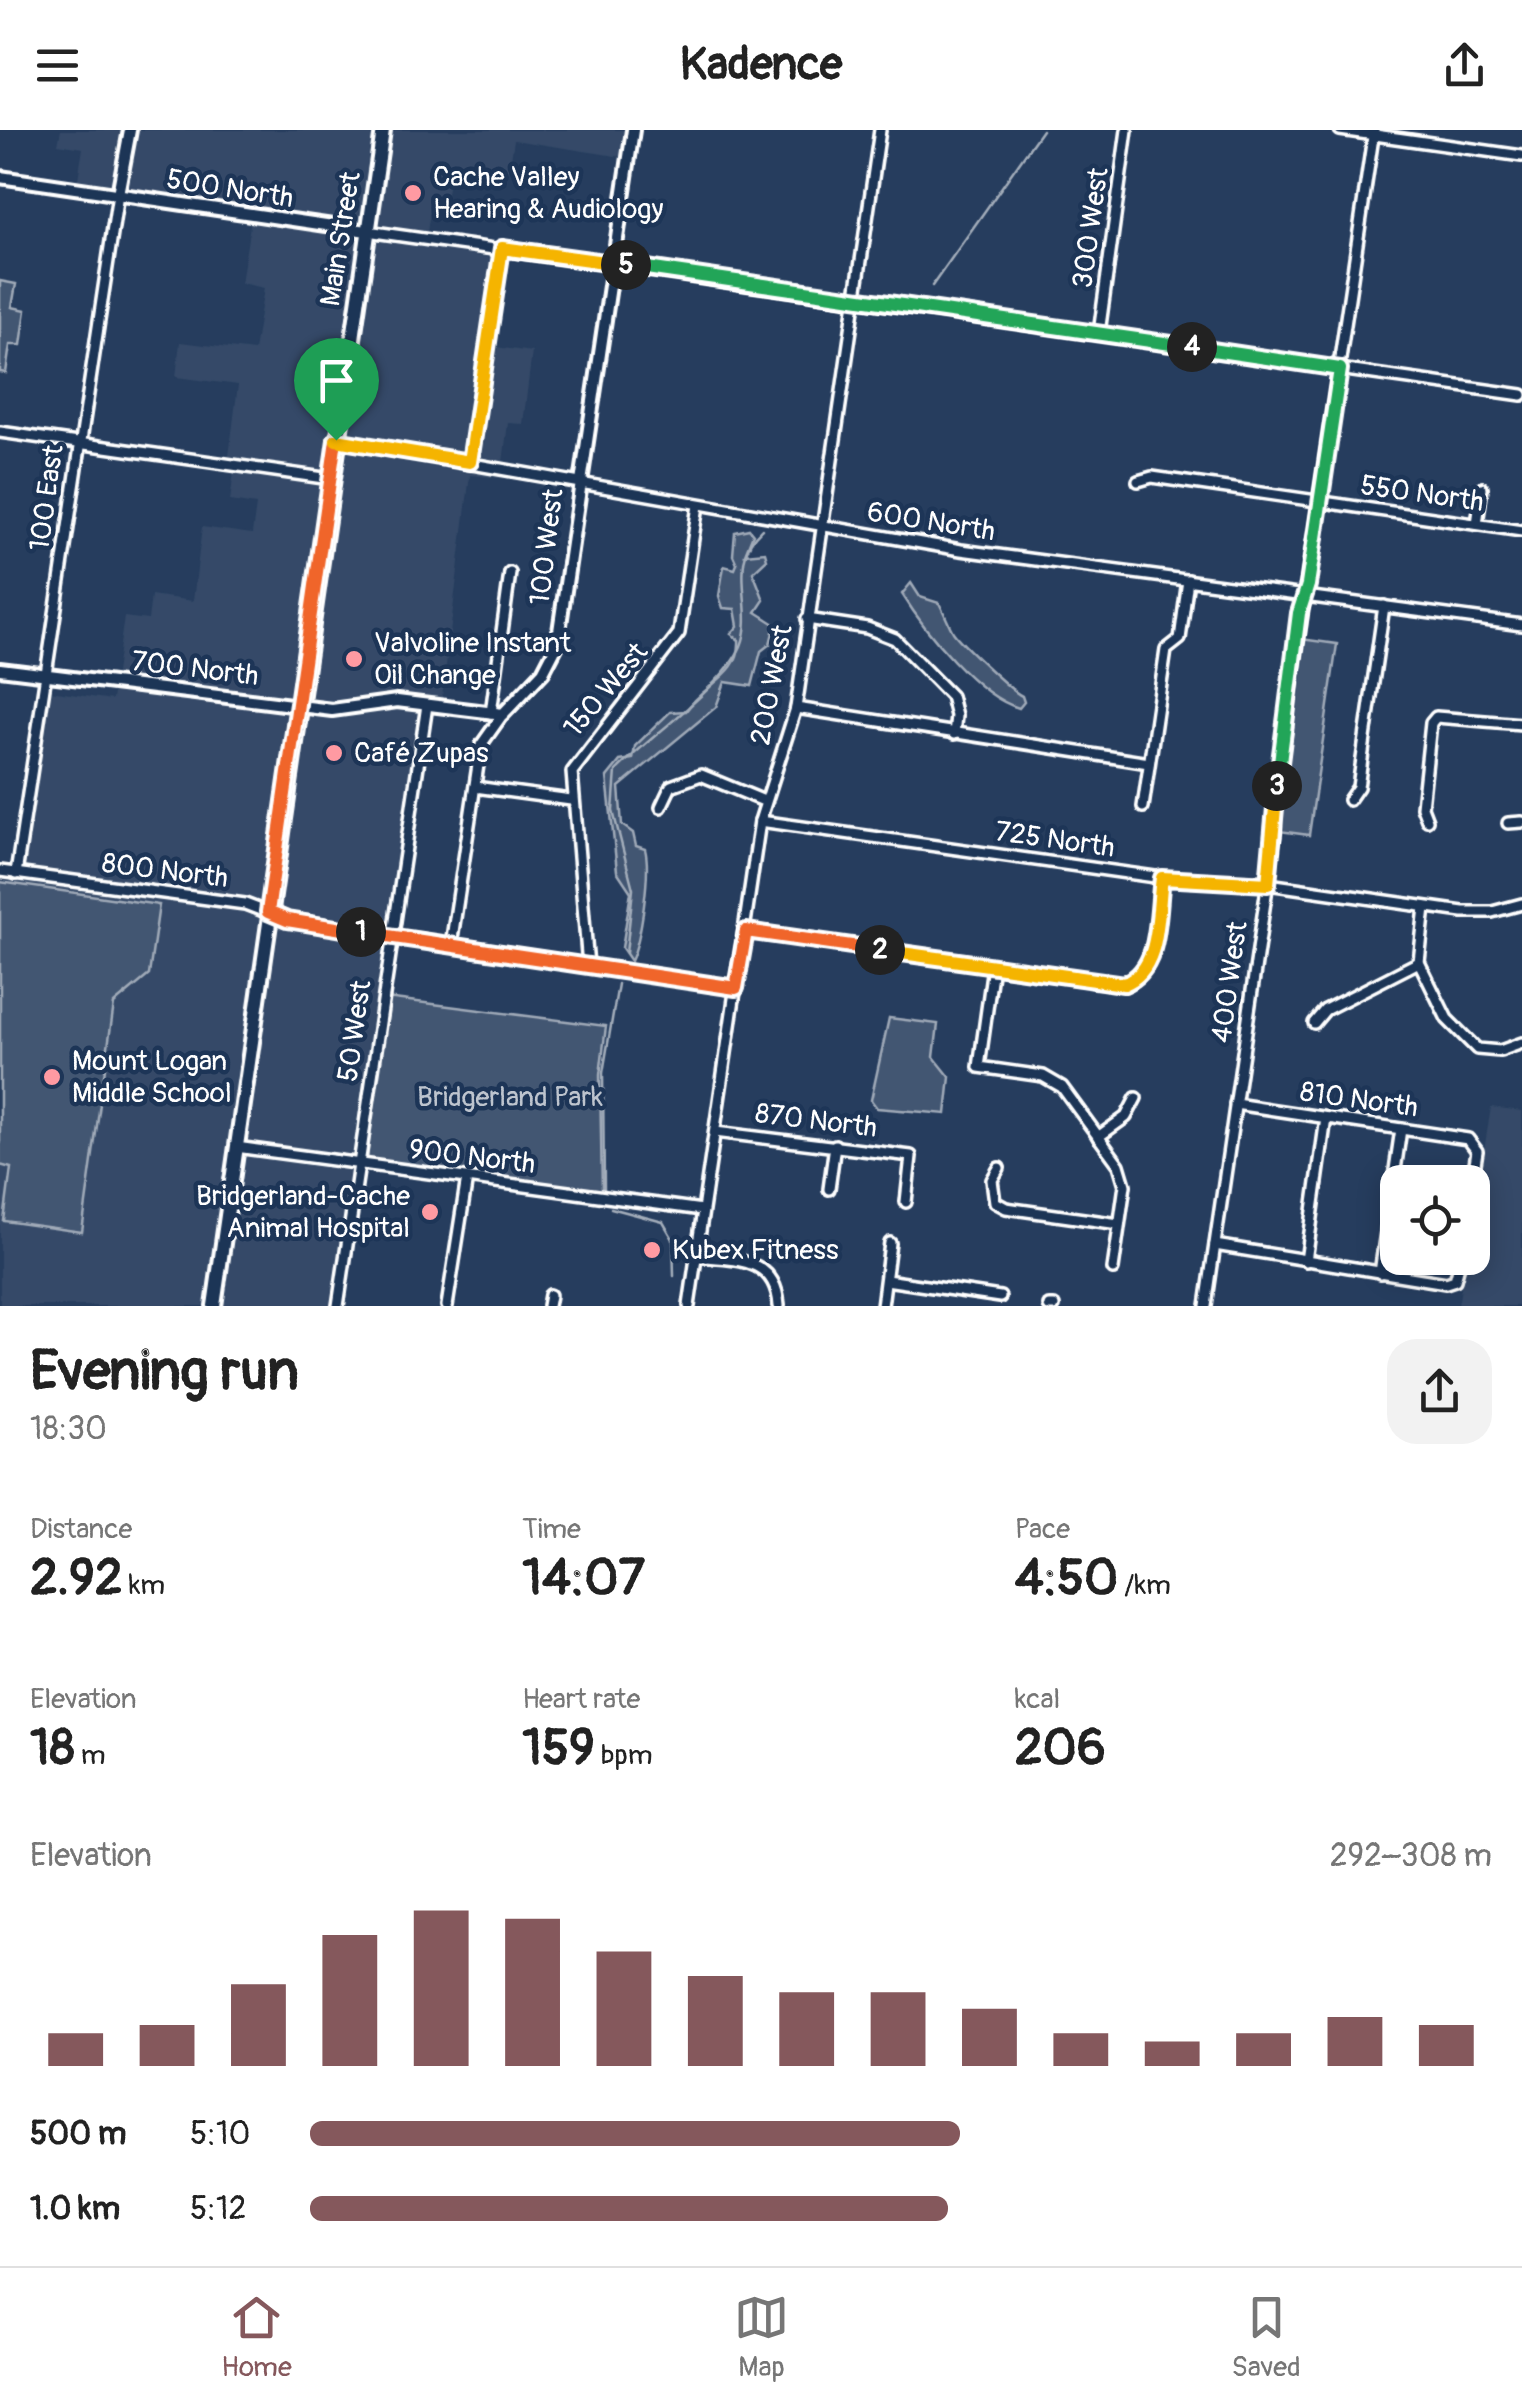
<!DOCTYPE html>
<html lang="en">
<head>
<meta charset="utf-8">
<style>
	:root { --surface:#fff; --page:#f2f2f2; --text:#222; --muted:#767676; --line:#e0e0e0; --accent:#85585c }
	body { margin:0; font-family:Pangolin,sans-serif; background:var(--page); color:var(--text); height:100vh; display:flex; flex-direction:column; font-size:38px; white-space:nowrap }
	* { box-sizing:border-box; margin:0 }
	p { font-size:32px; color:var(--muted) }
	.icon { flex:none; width:55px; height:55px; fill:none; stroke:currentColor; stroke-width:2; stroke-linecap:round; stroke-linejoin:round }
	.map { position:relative; height:1176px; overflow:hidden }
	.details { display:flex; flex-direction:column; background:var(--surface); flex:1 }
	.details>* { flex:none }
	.buttons { position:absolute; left:1380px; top:1035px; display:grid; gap:20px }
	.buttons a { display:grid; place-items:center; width:110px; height:110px; border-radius:20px; background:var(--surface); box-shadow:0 5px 25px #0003; font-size:50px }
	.pin { position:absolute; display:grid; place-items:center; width:85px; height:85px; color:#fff; margin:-102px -42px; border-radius:50% 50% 50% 0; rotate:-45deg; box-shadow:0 0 10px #0007 }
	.pin .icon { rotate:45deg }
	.km { position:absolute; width:50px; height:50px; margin:-25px; border-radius:50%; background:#222; color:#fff; font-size:28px; line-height:50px; text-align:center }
	.round { display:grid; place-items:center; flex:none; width:105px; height:105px; border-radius:30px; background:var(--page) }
	.overview { display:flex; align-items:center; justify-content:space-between; height:170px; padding:0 30px }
	h1 { font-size:55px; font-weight:700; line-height:75px }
	.figures { display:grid; grid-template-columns:repeat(3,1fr); gap:15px; height:170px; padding:10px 30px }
	.figures div { display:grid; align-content:center }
	.figures b { font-size:50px; font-weight:700 }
	.figures small { font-size:28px; font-weight:400 }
	.figures p { font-size:28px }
	.chart { height:280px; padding:20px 30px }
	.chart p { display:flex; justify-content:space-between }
	.chart svg { width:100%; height:180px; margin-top:10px; stroke:var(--accent); stroke-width:6 }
	ul { padding:0 30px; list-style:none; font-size:32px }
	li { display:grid; grid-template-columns:160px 120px 1fr; align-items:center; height:75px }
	li i { height:25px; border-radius:12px; background:var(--accent) }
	header { display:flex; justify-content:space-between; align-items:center; height:130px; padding:0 30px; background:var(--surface); font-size:45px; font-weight:700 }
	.tab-bar { display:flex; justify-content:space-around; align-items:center; height:140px; border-top:2px solid var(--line); background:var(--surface); font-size:28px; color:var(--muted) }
	.tab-bar a { display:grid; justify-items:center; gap:5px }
	.tab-bar .on { color:var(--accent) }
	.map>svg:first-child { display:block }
</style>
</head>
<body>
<header><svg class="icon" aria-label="menu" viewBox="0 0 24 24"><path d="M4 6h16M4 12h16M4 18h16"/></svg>Kadence<svg class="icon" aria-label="share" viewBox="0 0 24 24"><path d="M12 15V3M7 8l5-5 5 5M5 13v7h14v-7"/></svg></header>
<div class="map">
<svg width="1522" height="1176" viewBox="0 0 1522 1176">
	<rect width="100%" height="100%" fill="#263d5e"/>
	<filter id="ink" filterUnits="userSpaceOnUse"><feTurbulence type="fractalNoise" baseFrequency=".01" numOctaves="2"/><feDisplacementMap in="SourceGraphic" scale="20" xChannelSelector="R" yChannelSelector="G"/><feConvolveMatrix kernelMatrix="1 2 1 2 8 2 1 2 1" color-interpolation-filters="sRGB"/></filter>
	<g filter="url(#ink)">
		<g fill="#344a68">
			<polygon points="61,0 626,0 622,27 514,10 509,41 499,51 450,46 445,75 431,74 425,117 494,128 481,215 532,222 523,294 508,293 501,348 470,345 442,567 425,567 333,1176 0,1176 0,752 10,752 36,559 112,570 124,487 148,490 151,465 193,471 202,397 252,404 256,375 230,371 236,327 229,326 238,255 176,247 180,212 254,221 264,158 241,153 253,76 78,49 83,18 58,14"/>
			<polygon points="1491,977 1522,981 1522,1176 1458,1176 1466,1128 1472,1128 1473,1090"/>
		</g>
		<g fill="#425672" stroke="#a0aab8" stroke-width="2.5">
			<polygon points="0,151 16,154 12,177 26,180 21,215 10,215 6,243 0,242"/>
			<path d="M 749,399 L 753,404 L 745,424 L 765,422 L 767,429 L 753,442 L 764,470 L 756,482 L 775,494 L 770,514 L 761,521 L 752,556 L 725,552 L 716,577 L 619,657 L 622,695 L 633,703 L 636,716 L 645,719 C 651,741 641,810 631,831 L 622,818 L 631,762 L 617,741 L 607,647 L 620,631 L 633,629 L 635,616 L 670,582 L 686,581 C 704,553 741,546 739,510 L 731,504 L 738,496 L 735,479 L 723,478 L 719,466 L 724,436 L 735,439 L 737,434 L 733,425 L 735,402 Z"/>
			<path d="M 911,453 L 920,467 L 939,473 C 944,482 948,493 953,502 C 960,512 1012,562 1022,566 L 1024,572 L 1019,578 C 977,566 925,501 902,464 Z"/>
			<polygon points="1301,509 1337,514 1309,705 1279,701"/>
			<polygon points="0,752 159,775 149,845 114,874 82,1102 4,1091 11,1038 0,1035"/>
			<polygon points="386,868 606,896 600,945 602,1063 367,1029"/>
			<polygon points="889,888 938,894 934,927 950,947 946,984 877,978 871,970"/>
		</g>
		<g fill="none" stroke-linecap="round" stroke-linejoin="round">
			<g stroke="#a4aebb" stroke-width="2.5">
				<polyline points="932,156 1042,0"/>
				<path d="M 626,823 L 633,759 L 613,681 L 616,641 C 650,606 723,557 741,516 C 757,478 725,432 762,399"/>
				<polyline points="604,1060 603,943 618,854"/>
				<polyline points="611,1078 663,1092 673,1109 674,1146"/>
			</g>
			<defs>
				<g id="minor">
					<polyline points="1340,0 1522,26"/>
					<polyline points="367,101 1522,265"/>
					<polyline points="1099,203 1127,0"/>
					<polyline points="0,302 331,349"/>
					<polyline points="336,310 961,420 1522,495"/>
					<polyline points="470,332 502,117"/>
					<polyline points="1138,351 1152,347 1522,401"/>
					<polyline points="1477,394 1482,358"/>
					<polyline points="807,489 867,498 895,509 951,566 956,586 954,604"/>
					<polyline points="796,578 1149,633"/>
					<polyline points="491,583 510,443"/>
					<polyline points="475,657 571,670"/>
					<polyline points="1349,670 1358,657 1384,476"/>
					<polyline points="661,677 671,656 701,645 764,671"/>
					<polyline points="1143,677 1166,520 1180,509 1188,450"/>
					<polyline points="1427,690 1422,677 1431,593 1436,587 1522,594"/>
					<polyline points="760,691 1162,748 1268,754 1463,782 1492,782 1522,774"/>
					<polyline points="1508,693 1522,692"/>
					<polyline points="0,741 245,774 287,790 736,858"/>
					<polyline points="16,744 118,64"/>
					<polyline points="1425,777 1419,832 1447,889 1477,919 1500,921 1522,913"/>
					<path d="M 746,801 L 1124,855 C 1161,840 1157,783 1162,748"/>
					<polyline points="451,815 481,615 503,584"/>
					<polyline points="588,836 572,642 679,503 698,375"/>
					<polyline points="993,836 979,937 1043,946 1062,957 1119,1035 1125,1055 1113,1139"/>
					<polyline points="1314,893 1325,880 1419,832"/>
					<polyline points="1235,974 1468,1009 1477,1021 1472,1053"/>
					<polyline points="715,1002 911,1026 906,1072"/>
					<polyline points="1098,1007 1126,987 1136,968"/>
					<polyline points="236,1017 702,1080"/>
					<polyline points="999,1038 992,1050 995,1072 1006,1078 1119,1094"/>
					<polyline points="829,1059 835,1015"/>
					<polyline points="1215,1115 1446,1153 1455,1150 1461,1128"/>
					<path d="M 696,1126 C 736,1130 776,1127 779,1176"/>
					<polyline points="1306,1131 1326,988"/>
					<polyline points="1380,1143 1401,999"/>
					<polyline points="886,1150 1000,1167"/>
					<polyline points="338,1176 427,575"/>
					<polyline points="447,1176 467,1048"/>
					<polyline points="548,1176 550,1165"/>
					<polyline points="689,1176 760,691 796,578 880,0"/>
					<polyline points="882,1176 890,1113"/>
					<polyline points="1049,1176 1054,1176"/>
					<path d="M 1206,1176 L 1275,703 L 1274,675 C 1307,450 1340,226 1374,0"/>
				</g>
				<g id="tertiary">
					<polyline points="0,47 367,101"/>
					<polyline points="118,64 130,0"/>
					<polyline points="0,539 332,580 397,571 503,584 543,542 557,515 633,0"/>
				</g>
				<polyline id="primary" points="214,1176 383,0"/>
			</defs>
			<use href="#minor" stroke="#fff" stroke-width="16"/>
			<use href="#tertiary" stroke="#fff" stroke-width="18"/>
			<use href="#primary" stroke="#fff" stroke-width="20"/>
			<use href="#minor" stroke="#1d3557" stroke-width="9"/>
			<use href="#tertiary" stroke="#1d3557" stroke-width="10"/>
			<use href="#primary" stroke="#1d3557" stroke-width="12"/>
		</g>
	</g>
	<g fill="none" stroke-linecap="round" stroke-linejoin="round" filter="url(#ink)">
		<defs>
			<polyline id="split-1" points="336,310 268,782 287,790 361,802"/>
			<polyline id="split-2" points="361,802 736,858 746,801 880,820"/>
			<path id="split-3" d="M 880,820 L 1124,854 C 1162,840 1157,783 1162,748 L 1268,754 L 1277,656"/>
			<polyline id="split-4" points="1192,217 1340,239 1308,455 1299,483 1277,656"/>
			<polyline id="split-5" points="626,135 1192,217"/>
			<polyline id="split-6" points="336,310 470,332 502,118 626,135"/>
		</defs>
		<use href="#split-1" stroke="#fff" stroke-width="20"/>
		<use href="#split-2" stroke="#fff" stroke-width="20"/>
		<use href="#split-3" stroke="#fff" stroke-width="20"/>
		<use href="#split-4" stroke="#fff" stroke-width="20"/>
		<use href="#split-5" stroke="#fff" stroke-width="20"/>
		<use href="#split-6" stroke="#fff" stroke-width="20"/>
		<use href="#split-1" stroke="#f0652b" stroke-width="12"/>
		<use href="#split-2" stroke="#f0652b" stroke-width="12"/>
		<use href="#split-3" stroke="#f5b400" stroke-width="12"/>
		<use href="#split-4" stroke="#22a559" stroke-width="12"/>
		<use href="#split-5" stroke="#22a559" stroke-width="12"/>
		<use href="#split-6" stroke="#f5b400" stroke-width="12"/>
	</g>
	<g fill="#ff9aa2" stroke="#1d3557" stroke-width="4">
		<circle cx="413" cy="63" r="10"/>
		<circle cx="354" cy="529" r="10"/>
		<circle cx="334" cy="623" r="10"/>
		<circle cx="52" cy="947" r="10"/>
		<circle cx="430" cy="1082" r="10"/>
		<circle cx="652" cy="1120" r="10"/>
	</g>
	<g text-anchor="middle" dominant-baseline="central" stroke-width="9" stroke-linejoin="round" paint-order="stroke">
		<g font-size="28" fill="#fff" stroke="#1d3557" text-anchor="start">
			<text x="433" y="47">Cache Valley<tspan x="433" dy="32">Hearing &amp; Audiology</tspan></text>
			<text x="374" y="513">Valvoline Instant<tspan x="374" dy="32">Oil Change</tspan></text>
			<text x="354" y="623">Café Zupas</text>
			<text x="72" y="931">Mount Logan<tspan x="72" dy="32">Middle School</tspan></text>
			<text x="410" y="1066" text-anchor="end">Bridgerland-Cache<tspan x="410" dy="32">Animal Hospital</tspan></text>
			<text x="672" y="1120">Kubex Fitness</text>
		</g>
		<g font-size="28" fill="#fff" stroke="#1d3557">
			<text transform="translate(230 59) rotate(9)">500 North</text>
			<text transform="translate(1091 98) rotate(-82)">300 West</text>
			<text transform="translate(341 109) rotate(-81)">Main Street</text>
			<text transform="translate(1422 364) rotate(8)">550 North</text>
			<text transform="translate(47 368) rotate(-82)">100 East</text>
			<text transform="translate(931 392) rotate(9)">600 North</text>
			<text transform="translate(547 417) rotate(-83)">100 West</text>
			<text transform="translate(195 539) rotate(7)">700 North</text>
			<text transform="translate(772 555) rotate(-79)">200 West</text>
			<text transform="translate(606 560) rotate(-50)">150 West</text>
			<text transform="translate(1055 710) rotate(8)">725 North</text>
			<text transform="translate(165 741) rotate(7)">800 North</text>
			<text transform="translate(1230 852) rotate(-82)">400 West</text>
			<text transform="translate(355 901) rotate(-82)">50 West</text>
			<text transform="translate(1359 970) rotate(8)">810 North</text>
			<text transform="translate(816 991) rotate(7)">870 North</text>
			<text transform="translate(472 1027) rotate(7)">900 North</text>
		</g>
		<g font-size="28" fill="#bdc4ce" stroke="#1d3557">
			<text x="510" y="967">Bridgerland Park</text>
		</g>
	</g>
</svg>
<div class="buttons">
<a><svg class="icon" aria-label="locate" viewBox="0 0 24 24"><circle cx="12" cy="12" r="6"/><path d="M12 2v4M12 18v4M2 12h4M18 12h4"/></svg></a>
</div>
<div class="pin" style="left:336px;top:310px;background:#1e9e55"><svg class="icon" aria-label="arrive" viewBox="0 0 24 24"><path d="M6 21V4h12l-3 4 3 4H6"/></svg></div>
<b class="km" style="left:361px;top:802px">1</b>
<b class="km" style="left:880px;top:820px">2</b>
<b class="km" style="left:1277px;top:656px">3</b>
<b class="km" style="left:1192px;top:217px">4</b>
<b class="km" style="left:626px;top:135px">5</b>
</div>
<section class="details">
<div class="overview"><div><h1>Evening run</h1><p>18:30</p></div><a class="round"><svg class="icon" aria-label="share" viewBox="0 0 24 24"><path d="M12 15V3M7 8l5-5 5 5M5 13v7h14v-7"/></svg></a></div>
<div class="figures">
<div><p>Distance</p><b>2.92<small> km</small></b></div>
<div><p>Time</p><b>14:07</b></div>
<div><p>Pace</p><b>4:50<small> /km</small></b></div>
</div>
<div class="figures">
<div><p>Elevation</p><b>18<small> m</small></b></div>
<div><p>Heart rate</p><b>159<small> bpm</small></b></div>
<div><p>kcal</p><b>206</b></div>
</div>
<div class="chart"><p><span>Elevation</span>292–308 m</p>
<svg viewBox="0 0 160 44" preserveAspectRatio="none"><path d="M5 44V36M15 44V34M25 44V24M35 44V12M45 44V6M55 44V8M65 44V16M75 44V22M85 44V26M95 44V26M105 44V30M115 44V36M125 44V38M135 44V36M145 44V32M155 44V34"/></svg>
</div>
<ul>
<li><b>500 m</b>5:10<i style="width:55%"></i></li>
<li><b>1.0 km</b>5:12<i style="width:54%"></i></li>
</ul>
</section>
<nav class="tab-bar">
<a class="on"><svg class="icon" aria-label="home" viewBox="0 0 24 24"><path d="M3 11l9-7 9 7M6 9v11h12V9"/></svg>Home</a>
<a><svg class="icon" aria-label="map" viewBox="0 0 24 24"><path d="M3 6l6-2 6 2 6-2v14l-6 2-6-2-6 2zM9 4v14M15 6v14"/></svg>Map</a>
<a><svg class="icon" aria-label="saved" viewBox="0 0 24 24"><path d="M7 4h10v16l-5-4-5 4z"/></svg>Saved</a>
</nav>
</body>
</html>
